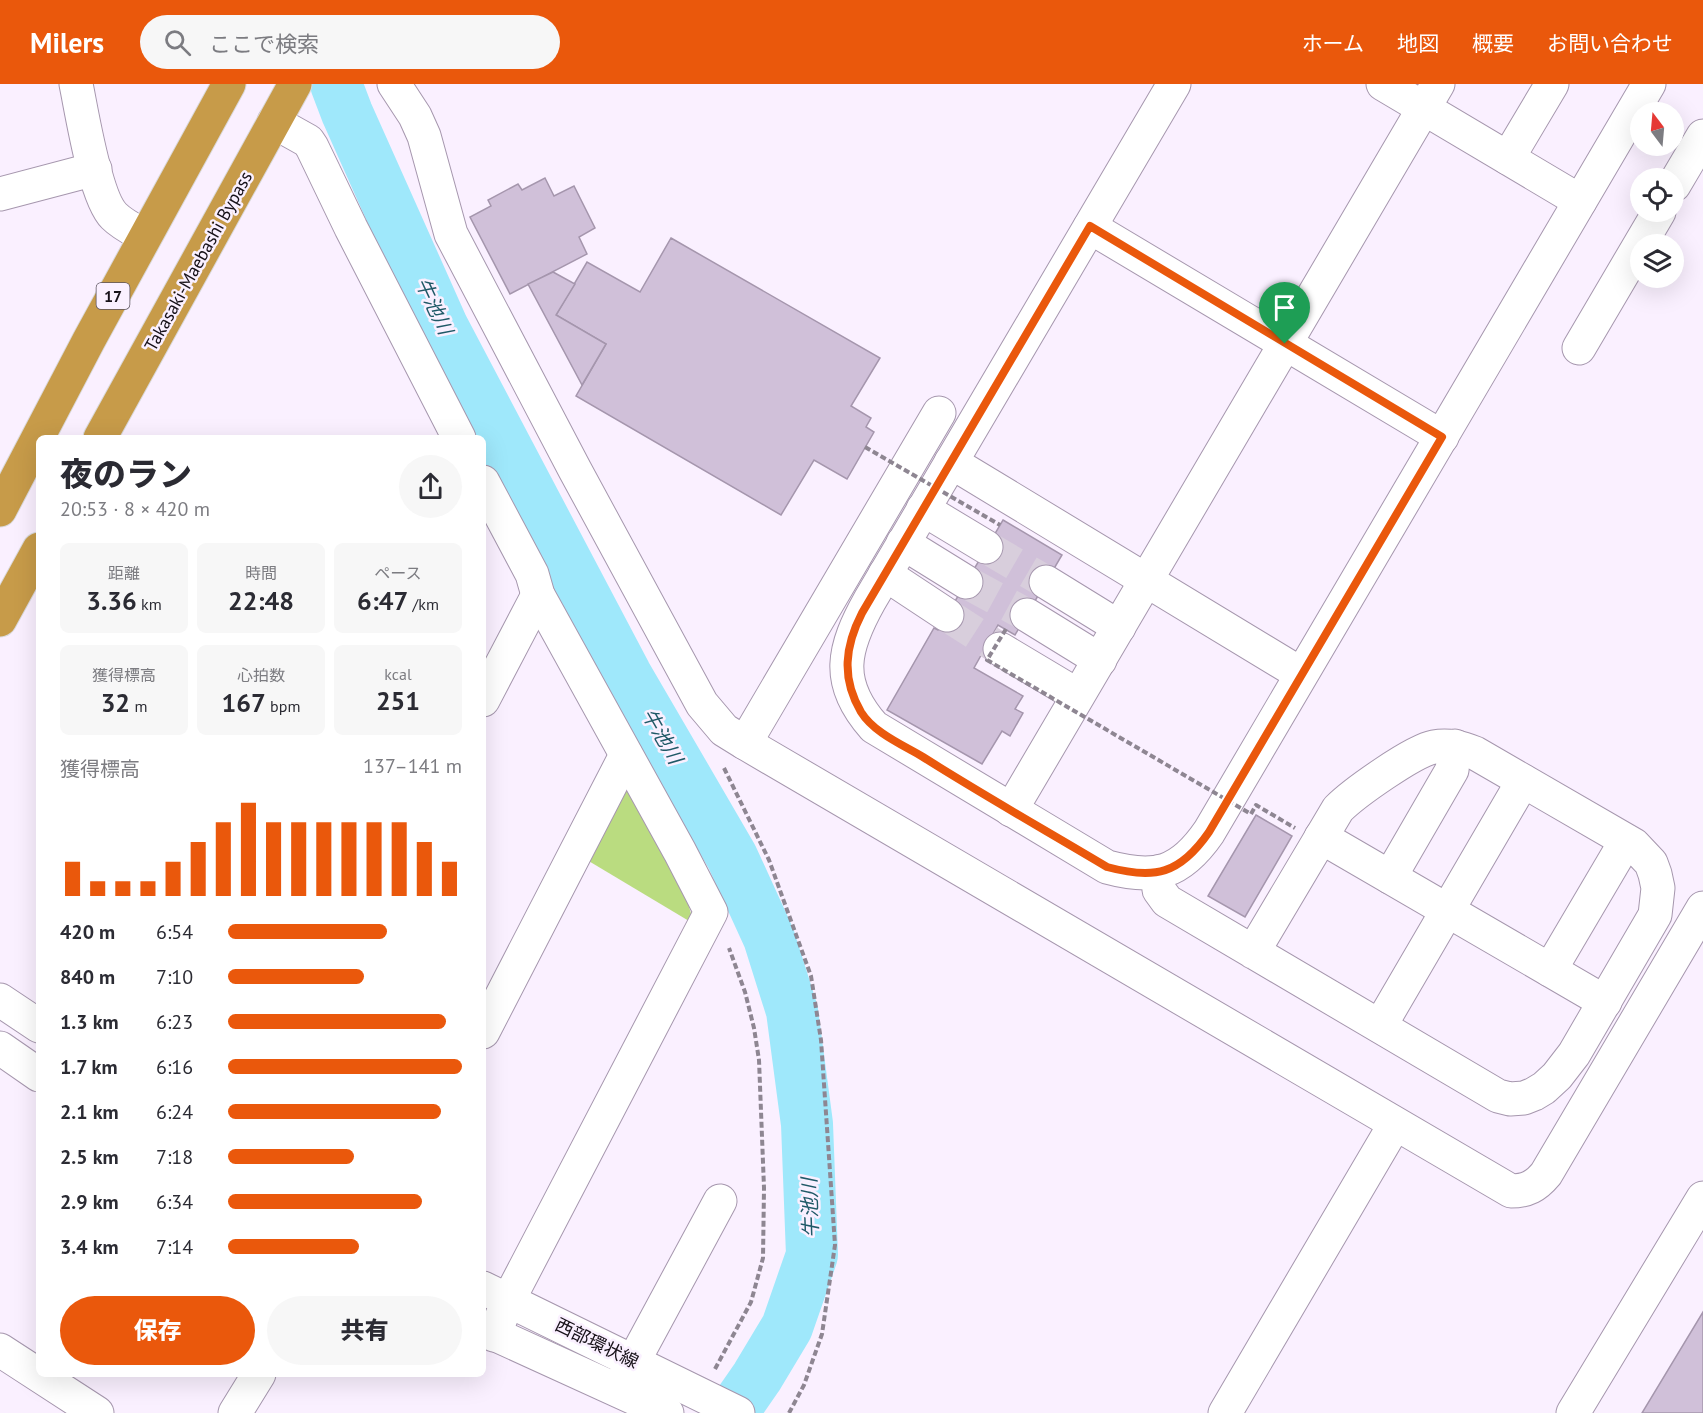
<!DOCTYPE html>
<html lang="ja">
<head>
<meta charset="utf-8">
<style>
	:root { --surface:#fff; --page:#f7f7f7; --text:#2b2b33; --muted:#7c7c81; --accent:#ea580c }
	body { margin:0; font-family:"PT Sans","Noto Sans JP",sans-serif; background:var(--page); color:var(--text); height:100vh; display:flex; flex-direction:column; font-size:22px; white-space:nowrap }
	* { box-sizing:border-box; margin:0 }
	p { font-size:20px; color:var(--muted) }
	.icon { flex:none; width:33px; height:33px; fill:none; stroke:currentColor; stroke-width:2; stroke-linecap:round; stroke-linejoin:round }
	.map { position:relative; flex:1; overflow:hidden }
	.side { position:absolute; left:36px; top:351px; width:450px; height:942px; display:flex; flex-direction:column; background:var(--surface); border-radius:9px; box-shadow:0 6px 24px #0002 }
	.side>* { flex:none }
	.needle { width:39px; rotate:344deg }
	.buttons { position:absolute; left:1630px; top:18px; display:grid; gap:12px }
	.buttons a { display:grid; place-items:center; width:54px; height:54px; border-radius:50%; background:var(--surface); box-shadow:0 6px 24px #0002; font-size:30px }
	.pin { position:absolute; display:grid; place-items:center; width:51px; height:51px; color:#fff; margin:-62px -26px; border-radius:50% 50% 50% 0; rotate:-45deg; box-shadow:0 0 6px #0007 }
	.pin .icon { rotate:45deg }
	.round { display:grid; place-items:center; flex:none; width:63px; height:63px; border-radius:32px; background:var(--page) }
	.headline { display:flex; align-items:center; justify-content:space-between; height:102px; padding:0 24px }
	h1 { font-size:33px; font-weight:800; line-height:45px }
	.figures { display:grid; grid-template-columns:repeat(3,1fr); gap:9px; height:102px; padding:6px 24px }
	.figures div { display:grid; align-content:center; border-radius:9px; background:var(--page); text-align:center }
	.figures b { font-size:26px; font-weight:800 }
	.figures small { font-size:16px; font-weight:400 }
	.figures p { font-size:16px }
	.chart { height:168px; padding:12px 24px }
	.chart p { display:flex; justify-content:space-between }
	.chart svg { width:100%; height:108px; margin-top:6px; stroke:var(--accent); stroke-width:6 }
	.action { display:flex; gap:12px; margin-top:auto; padding:12px 24px }
	.action a { flex:1; height:69px; border-radius:36px; background:var(--accent); color:#fff; font-size:24px; font-weight:800; line-height:69px; text-align:center }
	.action a+a { background:var(--page); color:var(--text) }
	ul { padding:0 24px; list-style:none; font-size:20px }
	li { display:grid; grid-template-columns:96px 72px 1fr; align-items:center; height:45px }
	li i { height:15px; border-radius:8px; background:var(--accent) }
	header { display:flex; align-items:center; gap:36px; box-sizing:border-box; height:84px; padding:0 30px; background:var(--accent); color:#fff }
	header strong { font-size:28px }
	nav { display:flex; gap:33px; margin-inline-start:auto; font-size:21px }
	.search { width:420px; height:54px; background:var(--page); display:flex; align-items:center; gap:15px; box-sizing:border-box; padding:0 21px; border-radius:33px; color:var(--muted); font-size:22px }
	.map>svg:first-child { display:block }
</style>
</head>
<body>
<header>
<strong>Milers</strong>
<div class="search"><svg class="icon" aria-label="search" viewBox="0 0 24 24"><circle cx="10" cy="10" r="6"/><path d="M15 15l6 6"/></svg>ここで検索</div>
<nav><a>ホーム</a><a>地図</a><a>概要</a><a>お問い合わせ</a></nav>
</header>
<div class="map">
<svg width="1703" height="1329" viewBox="0 0 1703 1329">
	<rect width="100%" height="100%" fill="#faf0ff"/>
	<polygon fill="#badc80" points="632,696 679,788 694,840 582,773"/>
	<g fill="none" stroke-linecap="round" stroke-linejoin="round">
		<polyline stroke="#9fe8fb" stroke-width="52" points="336,0 347,29 443,244 626,591 732,773 769,854 792,927 807,1040 812,1171 787,1243 757,1293 732,1329"/>
	</g>
	<g fill="#d0c0d9" stroke="#a596ad" stroke-width="1.5">
		<polygon points="545,94 554,112 574,102 595,144 579,153 587,170 510,210 470,133 491,122 488,116 518,100 522,106"/>
		<polygon points="671,154 880,274 851,322 871,334 866,343 874,348 847,395 814,376 781,431 576,312 606,260 556,231 587,178 640,208"/>
		<polygon points="553,188 575,200 556,231 606,260 582,301 528,200"/>
		<polygon points="1003,436 1062,471 1015,551 998,541 974,584 1023,612 1015,625 1023,629 1010,652 1002,647 982,680 887,626 934,544 938,546"/>
		<polygon points="1256,731 1292,752 1245,833 1208,812"/>
		<polygon points="1703,1228 1703,1329 1642,1329"/>
	</g>
	<g fill="none" stroke-linecap="round" stroke-linejoin="round">
		<g stroke="#d8cedc" stroke-width="33" stroke-dasharray="33 16" stroke-linecap="butt">
			<polyline points="986,463 1046,498"/>
			<polyline points="966,498 1027,531"/>
			<polyline points="947,531 1000,565"/>
		</g>
		<defs>
			<g id="minor">
				<path d="M 76,0 C 82,29 95,113 114,132 C 123,141 134,146 145,152"/>
				<path d="M 394,0 L 415,32 L 424,52 L 451,150 L 575,386 L 702,620 L 724,646 L 745,659 L 1511,1107 C 1527,1107 1536,1102 1546,1090 L 1703,824"/>
				<path d="M 1174,0 L 870,516 C 843,564 834,598 874,643 L 1107,783 C 1155,796 1180,790 1209,748 L 1649,0"/>
				<polyline points="1383,0 1580,117"/>
				<polyline points="274,38 308,57 312,63 351,144 459,354"/>
				<polyline points="1508,74 1552,0"/>
				<polyline points="1674,101 1703,52"/>
				<polyline points="0,110 95,85"/>
				<polyline points="1090,143 1442,353"/>
				<polyline points="1579,264 1659,128"/>
				<polyline points="951,378 1301,590"/>
				<polyline points="483,398 532,490 538,511 680,768 711,828 508,1217 494,1251"/>
				<polyline points="923,425 986,463"/>
				<polyline points="903,459 966,498"/>
				<polyline points="885,490 947,531"/>
				<polyline points="1046,498 1119,543"/>
				<polyline points="1027,531 1100,576"/>
				<polyline points="1000,565 1077,611"/>
				<polyline points="483,616 538,511"/>
				<polyline points="745,659 939,329"/>
				<polyline points="1011,726 1438,0"/>
				<polyline points="1321,753 1605,918"/>
				<path d="M 1158,788 L 1159,806 L 1167,817 L 1498,1012 L 1510,1015 L 1524,1014 L 1534,1010 L 1544,1004 L 1557,992 L 1574,970 L 1655,831 L 1658,804 L 1655,790 L 1651,779 L 1634,761 L 1475,669 C 1462,664 1449,660 1434,663 C 1413,667 1354,709 1338,725 L 1253,868"/>
				<polyline points="1390,793 1452,686 1455,662"/>
				<polyline points="1550,886 1626,757"/>
				<polyline points="0,916 39,942"/>
				<polyline points="1380,942 1523,697"/>
				<polyline points="483,948 626,671"/>
				<polyline points="0,964 39,991"/>
				<polyline points="483,1204 738,1329"/>
				<polyline points="483,1245 667,1329"/>
				<polyline points="0,1266 97,1329"/>
				<polyline points="618,1306 720,1117"/>
				<polyline points="235,1329 259,1290"/>
				<polyline points="1225,1329 1395,1040"/>
				<polyline points="1573,1329 1703,1114"/>
			</g>
			<g id="highway">
				<polyline points="100,354 295,0"/>
				<polyline points="0,426 89,256 229,0"/>
				<polyline points="0,536 39,465"/>
			</g>
		</defs>
		<use href="#minor" stroke="#a697ae" stroke-width="35"/>
		<use href="#highway" stroke="#dad9da" stroke-width="35"/>
		<g stroke="#8e8692" stroke-width="4" stroke-dasharray="6 3" stroke-linecap="butt">
			<polyline points="724,684 769,776 811,892 821,956 835,1161 822,1250 804,1301 789,1329"/>
			<polyline points="715,1285 751,1218 763,1174 764,1104 759,976 754,944 745,908 729,864"/>
		</g>
		<use href="#minor" stroke="#fff" stroke-width="33"/>
		<use href="#highway" stroke="#c79b49" stroke-width="33"/>
		<g stroke="#8e8692" stroke-width="4" stroke-dasharray="6 3" stroke-linecap="butt">
			<polyline points="865,363 1000,441"/>
			<polyline points="1006,545 987,576 1251,730 1256,721 1295,744"/>
		</g>
	</g>
	<g fill="none" stroke-linecap="round" stroke-linejoin="round">
		<defs>
			<path id="route" d="M 1090,142 L 1442,353 L 1209,748 C 1180,790 1155,796 1107,783 C 1045,746 983,711 923,673 C 903,661 874,649 861,628 C 841,594 845,562 862,529 Z"/>
		</defs>
		<use href="#route" stroke="#fff" stroke-width="12"/>
		<use href="#route" stroke="#ea580c" stroke-width="8"/>
	</g>
	<g text-anchor="middle" dominant-baseline="central" stroke-width="5" stroke-linejoin="round" paint-order="stroke">
		<rect fill="#faf0ff" stroke="#5a535d" stroke-width="1.5" x="96.5" y="199" width="33" height="26" rx="4.5"/>
		<g font-size="16" font-weight="bold" fill="#161018">
			<text x="113" y="212">17</text>
		</g>
		<g font-size="18" fill="#161018" stroke="#faf0ff">
			<text transform="translate(198 177) rotate(-61)">Takasaki-Maebashi Bypass</text>
			<text transform="translate(597 1259) rotate(26)">西部環状線</text>
		</g>
		<g font-size="20" font-style="italic" fill="#1f5967" stroke="#faf0ff">
			<text transform="translate(434 222) rotate(65)">牛池川</text>
			<text transform="translate(662 652) rotate(60)">牛池川</text>
			<text transform="translate(810 1124) rotate(-92)">牛池川</text>
		</g>
	</g>
</svg>
<div class="buttons">
<a><svg class="needle" viewBox="-14 -14 28 28"><path d="M0-13l5 13h-10z" fill="#e53935"/><path d="M0 13l5-13h-10z" fill="#7c7c81"/></svg></a>
<a><svg class="icon" aria-label="locate" viewBox="0 0 24 24"><circle cx="12" cy="12" r="6"/><path d="M12 2v4M12 18v4M2 12h4M18 12h4"/></svg></a>
<a><svg class="icon" aria-label="layers" viewBox="0 0 24 24"><path d="M12 4l9 5-9 5-9-5zM3 14l9 5 9-5"/></svg></a>
</div>
<div class="pin" style="left:1285px;top:260px;background:#1e9e55"><svg class="icon" aria-label="arrive" viewBox="0 0 24 24"><path d="M6 21V4h12l-3 4 3 4H6"/></svg></div>
<section class="side">
<div class="headline"><div><h1>夜のラン</h1><p>20:53 · 8 × 420 m</p></div><a class="round"><svg class="icon" aria-label="share" viewBox="0 0 24 24"><path d="M12 15V3M7 8l5-5 5 5M5 13v7h14v-7"/></svg></a></div>
<div class="figures">
<div><p>距離</p><b>3.36<small> km</small></b></div>
<div><p>時間</p><b>22:48</b></div>
<div><p>ペース</p><b>6:47<small> /km</small></b></div>
</div>
<div class="figures">
<div><p>獲得標高</p><b>32<small> m</small></b></div>
<div><p>心拍数</p><b>167<small> bpm</small></b></div>
<div><p>kcal</p><b>251</b></div>
</div>
<div class="chart"><p><span>獲得標高</span>137–141 m</p>
<svg viewBox="0 0 160 44" preserveAspectRatio="none"><path d="M5 44V30M15 44V38M25 44V38M35 44V38M45 44V30M55 44V22M65 44V14M75 44V6M85 44V14M95 44V14M105 44V14M115 44V14M125 44V14M135 44V14M145 44V22M155 44V30"/></svg>
</div>
<ul>
<li><b>420 m</b>6:54<i style="width:68%"></i></li>
<li><b>840 m</b>7:10<i style="width:58%"></i></li>
<li><b>1.3 km</b>6:23<i style="width:93%"></i></li>
<li><b>1.7 km</b>6:16<i style="width:100%"></i></li>
<li><b>2.1 km</b>6:24<i style="width:91%"></i></li>
<li><b>2.5 km</b>7:18<i style="width:54%"></i></li>
<li><b>2.9 km</b>6:34<i style="width:83%"></i></li>
<li><b>3.4 km</b>7:14<i style="width:56%"></i></li>
</ul>
<div class="action"><a>保存</a><a>共有</a></div>
</section>
</div>
</body>
</html>
